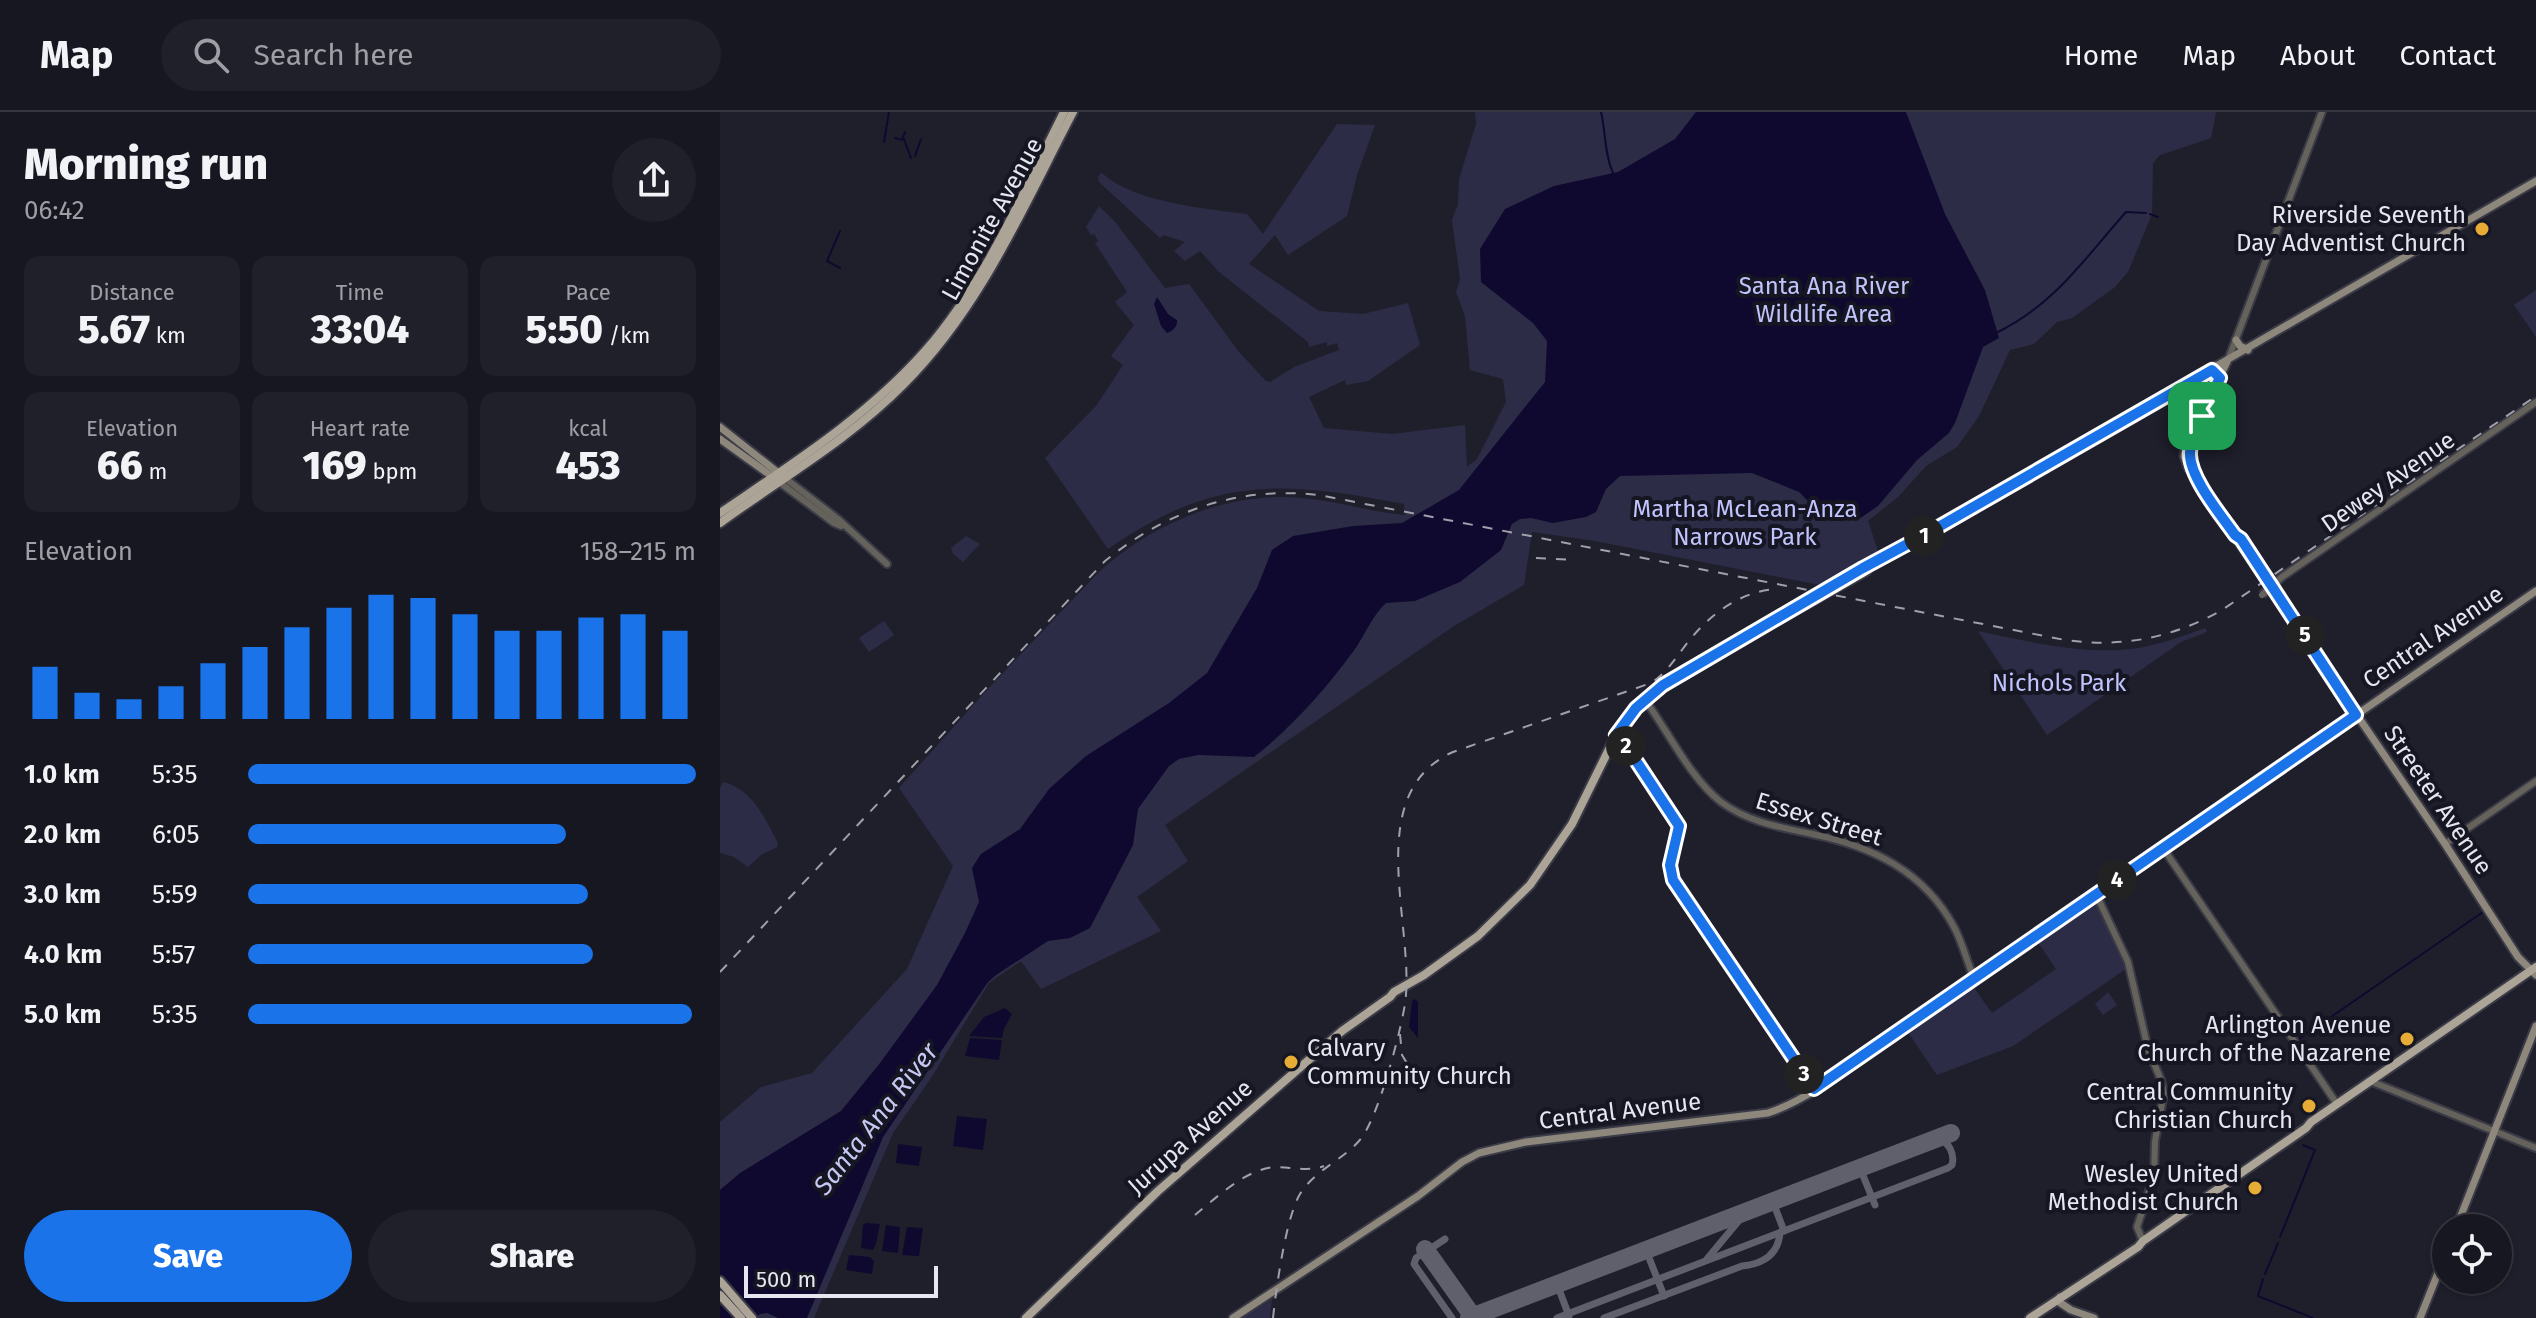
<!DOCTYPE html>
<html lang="en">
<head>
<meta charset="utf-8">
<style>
	:root { --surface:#171721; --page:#20202a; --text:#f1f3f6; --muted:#9e9fa5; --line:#36363f; --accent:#1a73e8 }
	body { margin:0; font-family:"Fira Sans",sans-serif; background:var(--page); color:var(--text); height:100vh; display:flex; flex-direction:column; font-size:30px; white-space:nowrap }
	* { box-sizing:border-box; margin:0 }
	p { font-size:26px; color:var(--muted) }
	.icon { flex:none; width:44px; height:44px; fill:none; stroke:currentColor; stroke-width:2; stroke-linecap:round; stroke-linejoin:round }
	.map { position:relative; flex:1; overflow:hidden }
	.drawer { display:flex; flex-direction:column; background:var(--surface); width:720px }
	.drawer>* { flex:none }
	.controls { position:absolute; left:1712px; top:1102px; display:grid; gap:16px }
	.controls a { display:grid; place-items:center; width:80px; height:80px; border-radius:50%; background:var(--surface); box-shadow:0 2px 6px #0004,0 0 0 2px var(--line); font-size:40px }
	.scale { position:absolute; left:24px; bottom:20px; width:194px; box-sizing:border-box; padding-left:8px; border:4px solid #e5e6ef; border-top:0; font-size:22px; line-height:28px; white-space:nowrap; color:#e5e6ef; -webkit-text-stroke:6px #151622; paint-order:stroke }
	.pin { position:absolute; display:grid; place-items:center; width:68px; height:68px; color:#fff; margin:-34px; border-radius:16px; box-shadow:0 4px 12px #0006 }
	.km { position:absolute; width:40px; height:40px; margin:-20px; border-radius:50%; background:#222; color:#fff; font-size:22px; line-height:40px; text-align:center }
	.round { display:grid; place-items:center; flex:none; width:84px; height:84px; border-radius:42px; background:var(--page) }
	.summary { display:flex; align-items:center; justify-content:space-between; height:136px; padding:0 24px }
	h1 { font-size:44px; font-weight:800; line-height:60px }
	.figures { display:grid; grid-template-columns:repeat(3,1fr); gap:12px; height:136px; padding:8px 24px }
	.figures div { display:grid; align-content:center; border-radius:16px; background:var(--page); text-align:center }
	.figures b { font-size:40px; font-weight:800 }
	.figures small { font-size:22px; font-weight:400 }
	.figures p { font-size:22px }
	.chart { height:224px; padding:16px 24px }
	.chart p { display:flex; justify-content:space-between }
	.chart svg { width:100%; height:144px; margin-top:8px; stroke:var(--accent); stroke-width:6 }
	.button { display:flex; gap:16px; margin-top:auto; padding:16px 24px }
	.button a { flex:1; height:92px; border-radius:48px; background:var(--accent); color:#fff; font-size:32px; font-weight:800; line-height:92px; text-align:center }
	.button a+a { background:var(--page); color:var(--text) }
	ul { padding:0 24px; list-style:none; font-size:26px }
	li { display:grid; grid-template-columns:128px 96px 1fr; align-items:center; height:60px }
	li i { height:20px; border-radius:10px; background:var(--accent) }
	header { display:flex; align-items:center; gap:48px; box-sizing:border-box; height:112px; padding:0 40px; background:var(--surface); border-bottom:2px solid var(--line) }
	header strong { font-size:38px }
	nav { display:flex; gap:44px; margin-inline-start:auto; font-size:28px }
	.search { width:560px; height:72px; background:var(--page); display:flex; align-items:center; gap:20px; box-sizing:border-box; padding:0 28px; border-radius:44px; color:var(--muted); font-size:30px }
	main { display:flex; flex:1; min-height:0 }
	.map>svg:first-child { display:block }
</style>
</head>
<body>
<header>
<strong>Map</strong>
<div class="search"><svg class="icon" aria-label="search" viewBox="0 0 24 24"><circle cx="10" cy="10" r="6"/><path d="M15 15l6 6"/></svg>Search here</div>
<nav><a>Home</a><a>Map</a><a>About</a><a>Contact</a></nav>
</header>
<main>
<section class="drawer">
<div class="summary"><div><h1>Morning run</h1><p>06:42</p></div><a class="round"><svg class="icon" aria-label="share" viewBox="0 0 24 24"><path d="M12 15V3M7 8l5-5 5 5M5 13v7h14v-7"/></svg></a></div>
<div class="figures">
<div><p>Distance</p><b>5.67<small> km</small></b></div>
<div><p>Time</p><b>33:04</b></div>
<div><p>Pace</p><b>5:50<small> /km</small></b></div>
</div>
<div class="figures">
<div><p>Elevation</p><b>66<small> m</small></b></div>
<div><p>Heart rate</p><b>169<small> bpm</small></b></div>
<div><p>kcal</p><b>453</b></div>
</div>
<div class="chart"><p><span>Elevation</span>158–215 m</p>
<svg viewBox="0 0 160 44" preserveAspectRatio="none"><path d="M5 44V28M15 44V36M25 44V38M35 44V34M45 44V27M55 44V22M65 44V16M75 44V10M85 44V6M95 44V7M105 44V12M115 44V17M125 44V17M135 44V13M145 44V12M155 44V17"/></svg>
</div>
<ul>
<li><b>1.0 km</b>5:35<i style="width:100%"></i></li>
<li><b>2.0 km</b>6:05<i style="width:71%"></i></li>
<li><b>3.0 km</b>5:59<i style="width:76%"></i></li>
<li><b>4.0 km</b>5:57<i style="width:77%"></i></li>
<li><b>5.0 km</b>5:35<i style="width:99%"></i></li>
</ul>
<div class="button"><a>Save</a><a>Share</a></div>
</section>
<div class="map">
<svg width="1816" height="1206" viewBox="0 0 1816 1206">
	<rect width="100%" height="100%" fill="#1f1f2c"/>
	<g fill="#2c2c47">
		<path d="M 755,0 L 1496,0 L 1491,26 L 1440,43 L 1433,51 L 1432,102 L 1408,160 L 1395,175 L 1352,206 L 1337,210 L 1314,232 L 1290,238 L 1259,304 L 1237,335 L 1206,354 L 1178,385 L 1148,409 L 1159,442 L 1105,474 L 875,429 L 812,420 L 804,473 L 734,514 L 445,713 L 468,749 L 417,785 L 441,819 L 321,877 L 301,849 L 269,871 L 211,966 L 173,1021 L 94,1206 L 0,1206 L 0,1010 L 41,975 L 92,961 L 187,857 L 233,754 L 179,676 L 265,580 L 376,463 C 429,412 508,379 582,386 C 617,389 651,400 685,403 L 684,392 C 561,369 495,363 388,437 L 325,346 L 376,294 L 403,253 L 391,244 L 414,213 L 395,190 L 407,180 L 375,131 L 378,129 L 374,122 L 371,123 L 366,115 L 379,94 L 396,111 L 445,176 L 469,172 L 519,240 L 546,269 L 550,270 L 574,255 L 619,238 L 617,231 L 607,234 L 607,230 L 589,235 L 588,230 L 499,160 L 480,139 L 465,149 L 454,139 L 465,130 L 444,123 L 440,126 L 379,70 L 378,64 L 382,61 C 413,90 485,97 527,102 L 543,122 L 617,12 L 655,13 L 637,63 L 627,104 L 568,143 L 555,123 L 529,152 L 599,199 L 643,202 L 688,191 L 700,233 L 648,269 L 626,273 L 625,268 L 589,285 L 604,316 L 672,322 L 745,313 L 747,355 L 757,347 L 786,290 L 783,267 L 750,258 L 745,204 L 736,180 L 740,167 L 732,108 L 738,92 L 739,67 L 756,12 Z"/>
		<polygon points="1816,178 1816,225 1794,193"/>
		<polygon points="246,424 260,432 243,450 233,442 231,436"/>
		<polygon points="164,509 174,523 149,540 139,526"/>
		<path d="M 1485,516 L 1487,520 L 1461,530 L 1327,623 L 1258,519 C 1311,530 1365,544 1419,536 C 1441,532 1463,524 1485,516 Z"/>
		<path d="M 3,670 C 34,678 44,706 58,731 L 57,735 L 41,743 L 28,755 L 14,745 L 0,741 L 0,676 Z"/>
		<polygon points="1372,791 1376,792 1406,857 1293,934 1217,963 1187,919 1252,873 1272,901 1336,857 1317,829"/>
		<polygon points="1388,880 1397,893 1383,903 1375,892"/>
		<polygon points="552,1187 550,1206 522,1206"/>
	</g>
	<g fill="#0f092f">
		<path d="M 976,0 L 1186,0 L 1225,102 L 1265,178 L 1279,226 L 1263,235 L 1235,311 L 1229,321 L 1197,348 L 1158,394 L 1139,407 L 1115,407 L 1096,397 L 1079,380 L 1032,361 L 900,364 L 886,377 L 876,400 L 866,405 L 833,411 L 811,406 L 800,407 L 792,412 L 781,438 L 740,470 L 695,489 L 666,491 C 652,504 646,521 635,537 C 606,577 573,614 534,645 L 478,643 L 459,647 L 449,654 L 418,697 L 413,733 L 370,816 L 350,826 L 328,829 L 276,863 L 268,870 L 163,1025 L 87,1206 L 58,1206 L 47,1201 L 40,1202 L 35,1206 L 0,1206 L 0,1078 L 20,1061 L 121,999 L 160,951 L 217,873 L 245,821 L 259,790 L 252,756 L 261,742 L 300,717 L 329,677 L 366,644 L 449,591 L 487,561 L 537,476 L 552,438 L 573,424 L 633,414 L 682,411 L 739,378 L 825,270 L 827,229 L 813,211 L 761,170 L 760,137 L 785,97 L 834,74 L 898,60 L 955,27 Z"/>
		<path d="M 437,185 L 448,202 L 457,208 C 458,214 453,219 447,221 L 441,214 L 434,192 Z"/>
		<polygon points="695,887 698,890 698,926 689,915 692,889"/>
		<polygon points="285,896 292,902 284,917 282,926 249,924 264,905"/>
		<polygon points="250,926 282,928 279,948 245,944"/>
		<polygon points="237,1004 267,1007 263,1038 233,1034"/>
		<polygon points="178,1032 202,1035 199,1054 176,1051"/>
		<polygon points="146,1111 160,1112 156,1132 153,1138 141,1136 143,1113"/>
		<polygon points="166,1113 180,1115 178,1141 162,1139"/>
		<polygon points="187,1115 203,1116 199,1144 182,1143"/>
		<polygon points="129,1143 150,1145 154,1149 152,1162 126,1158"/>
	</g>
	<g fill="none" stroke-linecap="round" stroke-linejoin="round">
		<g stroke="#0f092f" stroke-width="2">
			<path d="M 881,0 C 886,21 884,41 893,61 L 892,64"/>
			<polyline points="175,26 182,28 185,20"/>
			<polyline points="184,27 191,46"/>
			<polyline points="164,30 169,0"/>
			<polyline points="195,44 201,27"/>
			<polyline points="1430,102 1438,105"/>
			<polyline points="120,119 107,149 120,156"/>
			<path d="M 1278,220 C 1335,192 1365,146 1406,100 L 1426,101"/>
			<polyline points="1579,927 1763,800"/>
			<polyline points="1560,1125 1595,1038 1583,1033"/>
			<polyline points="1545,1162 1558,1131"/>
			<polyline points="1543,1167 1538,1184 1593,1206"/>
		</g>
		<g stroke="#60606c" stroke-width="7">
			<polyline points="1140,1056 1155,1093"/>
			<polyline points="1053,1090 1064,1119"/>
			<polyline points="926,1138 944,1184"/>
			<polyline points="706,1139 696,1146 694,1152 732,1206"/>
			<polyline points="707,1139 725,1127"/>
			<polyline points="987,1147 1026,1100"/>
			<polyline points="837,1172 849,1204"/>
			<path d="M 837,1206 L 1228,1056 L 1232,1053 C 1235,1042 1229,1031 1219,1026"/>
			<path d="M 884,1206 L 1022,1154 C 1043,1152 1058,1143 1060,1121"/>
		</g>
		<g stroke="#60606c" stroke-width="18">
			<polyline points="705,1137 754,1206"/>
			<polyline points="749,1206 1231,1021"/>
		</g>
		<defs>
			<g id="tertiary">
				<polyline points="1508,248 1602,0"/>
				<polyline points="65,366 118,407 167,452"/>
				<polyline points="59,370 114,411 121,414"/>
				<polyline points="1562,465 1816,290"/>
				<path d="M 925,588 C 948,619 970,666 1001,690 C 1028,710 1059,715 1092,722 C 1151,734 1204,759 1234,815 C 1243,832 1247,850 1254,866"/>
				<polyline points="896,623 909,638 959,714 950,753 953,768 1094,977"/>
				<polyline points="1725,732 1816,669"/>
				<polyline points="1443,736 1617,992"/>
				<polyline points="1376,782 1408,850 1428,937 1441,968 1444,981 1435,1029 1434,1064 1417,1115 1423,1129"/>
				<polyline points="1650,969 1816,1036"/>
			</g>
			<g id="secondary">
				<polyline points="1516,228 1520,234 1528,238"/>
				<polyline points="1507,250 1467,331 1464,344 1469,357 1725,732 1798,845 1816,863"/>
				<polyline points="0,315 61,363"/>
				<polyline points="0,327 57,368"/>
				<polyline points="1473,327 1470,343 1474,358"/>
				<polyline points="1149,455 1816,69"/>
				<polyline points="1736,1116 1816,914"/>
				<polyline points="1340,1185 1339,1190 1351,1198 1374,1206"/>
				<path d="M 513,1206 L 698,1084 L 742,1050 L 759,1041 L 806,1030 L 1048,1001 C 1096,985 1138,946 1181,917 L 1816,479"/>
				<polyline points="1700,1206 1726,1141"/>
			</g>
			<g id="primary">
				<path d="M 0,401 C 72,352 148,304 206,238 C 266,169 303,81 344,0"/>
				<path d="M 0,411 C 62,366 130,327 184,272 C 261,195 303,95 353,0"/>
				<polyline points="0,1169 32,1206"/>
				<polyline points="0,1183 21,1206"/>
				<polyline points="306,1206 438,1079 622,919 670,885 674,880 704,863 758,824 810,773 852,712 896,623 925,588 959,563 1146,459 1149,455"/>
				<polyline points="1310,1206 1418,1135 1423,1129 1586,1016 1591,1010 1816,855"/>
			</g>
		</defs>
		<use href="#tertiary" stroke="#3b3b47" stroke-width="10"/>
		<use href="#secondary" stroke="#3b3b47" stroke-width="11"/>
		<use href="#primary" stroke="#3b3b47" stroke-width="12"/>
		<use href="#tertiary" stroke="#65625b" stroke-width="6"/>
		<use href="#secondary" stroke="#8d877c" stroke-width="7"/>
		<use href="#primary" stroke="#aca496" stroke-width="8"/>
		<g stroke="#a0a0ab" stroke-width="2" stroke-dasharray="10 10" stroke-linecap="butt">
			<polyline points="816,446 854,448"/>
			<path d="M 0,860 L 385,449 C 448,398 519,374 599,383 L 1345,528 C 1402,536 1452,526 1502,498 L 1816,284"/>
			<polyline points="680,922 682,943 702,976"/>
			<path d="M 475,1103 C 497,1085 526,1057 555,1055 C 573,1055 587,1060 604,1054"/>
			<path d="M 553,1206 C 556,1177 566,1105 580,1082 C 595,1058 621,1049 639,1029 C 658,1008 680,922 685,892 C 696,815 640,682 733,640 L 931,571 C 948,560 956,545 968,530 C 990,502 1021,479 1057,477"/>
		</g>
		<defs>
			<polyline id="tertiary-bridge" points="1542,483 1562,465"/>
		</defs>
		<use href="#tertiary-bridge" stroke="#3b3b47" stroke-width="10" stroke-linecap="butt"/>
		<use href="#tertiary-bridge" stroke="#65625b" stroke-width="6"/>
	</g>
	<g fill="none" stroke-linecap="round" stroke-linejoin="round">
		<defs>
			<path id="route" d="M 1492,258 L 1500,266 C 1489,289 1471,315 1470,341 C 1469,365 1501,403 1515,423 L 1521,427 L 1636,603 L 1094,977 L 953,768 L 950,753 L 959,714 L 909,638 L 896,623 L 916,596 L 943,573 L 1143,456 L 1208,421 Z"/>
		</defs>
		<use href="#route" stroke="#fff" stroke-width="16"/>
		<use href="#route" stroke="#1a73e8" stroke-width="10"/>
	</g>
	<g fill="#e6ac36" stroke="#151622" stroke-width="3">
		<circle cx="1762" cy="117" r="8"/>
		<circle cx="1687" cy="927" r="8"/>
		<circle cx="571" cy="950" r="8"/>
		<circle cx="1589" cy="994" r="8"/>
		<circle cx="1535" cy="1076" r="8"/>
	</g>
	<g text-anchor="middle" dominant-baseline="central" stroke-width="8" stroke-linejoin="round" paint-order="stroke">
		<g font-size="24" fill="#e5e6ef" stroke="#151622" text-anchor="end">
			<text x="1746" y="103">Riverside Seventh<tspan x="1746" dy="28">Day Adventist Church</tspan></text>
			<text x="1671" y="913">Arlington Avenue<tspan x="1671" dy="28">Church of the Nazarene</tspan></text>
			<text x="587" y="936" text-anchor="start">Calvary<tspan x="587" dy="28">Community Church</tspan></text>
			<text x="1573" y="980">Central Community<tspan x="1573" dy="28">Christian Church</tspan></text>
			<text x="1519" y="1062">Wesley United<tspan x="1519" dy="28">Methodist Church</tspan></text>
		</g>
		<g font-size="24" fill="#e5e6ef" stroke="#151622">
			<text transform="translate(272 107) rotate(-61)">Limonite Avenue</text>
			<text transform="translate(1668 370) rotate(-35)">Dewey Avenue</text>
			<text transform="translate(1713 525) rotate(-34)">Central Avenue</text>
			<text transform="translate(1718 688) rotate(56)">Streeter Avenue</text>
			<text transform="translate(1099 707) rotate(17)">Essex Street</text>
			<text transform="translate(900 999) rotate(-7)">Central Avenue</text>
			<text transform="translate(470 1025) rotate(-42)">Jurupa Avenue</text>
		</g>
		<g font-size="24" fill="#c1c3fd" stroke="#151622">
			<text x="1104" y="174">Santa Ana River<tspan x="1104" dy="28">Wildlife Area</tspan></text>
			<text x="1025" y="397">Martha McLean-Anza<tspan x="1025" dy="28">Narrows Park</tspan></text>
			<text x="1339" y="571">Nichols Park</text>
		</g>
		<g font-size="26" font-style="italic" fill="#c6c7f3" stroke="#151622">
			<text transform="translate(156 1007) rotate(-52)">Santa Ana River</text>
		</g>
	</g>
</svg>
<div class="controls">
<a><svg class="icon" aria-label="locate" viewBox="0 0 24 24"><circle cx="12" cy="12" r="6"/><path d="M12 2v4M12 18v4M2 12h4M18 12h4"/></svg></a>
</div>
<div class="scale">500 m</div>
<div class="pin" style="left:1482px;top:304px;background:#1e9e55"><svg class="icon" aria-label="arrive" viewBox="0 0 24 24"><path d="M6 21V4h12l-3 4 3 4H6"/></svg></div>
<b class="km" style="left:1204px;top:424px">1</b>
<b class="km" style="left:906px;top:634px">2</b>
<b class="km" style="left:1084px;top:962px">3</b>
<b class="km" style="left:1397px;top:768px">4</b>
<b class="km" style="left:1585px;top:523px">5</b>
</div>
</main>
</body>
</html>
